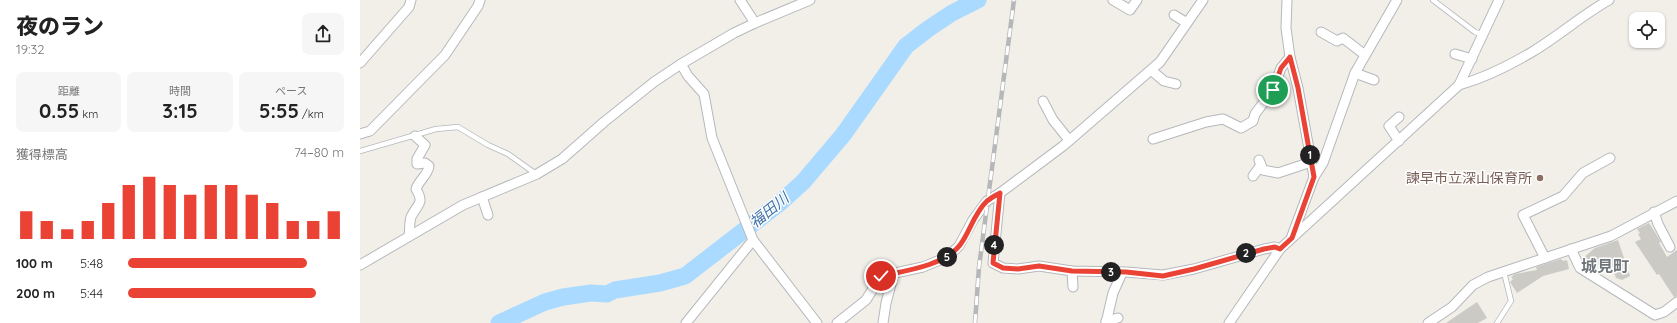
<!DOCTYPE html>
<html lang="ja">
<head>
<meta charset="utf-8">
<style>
	:root { --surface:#fff; --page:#f6f6f6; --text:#222; --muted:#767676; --accent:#ea4335 }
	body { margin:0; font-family:Quicksand,"Noto Sans JP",sans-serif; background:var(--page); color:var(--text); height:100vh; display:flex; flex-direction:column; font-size:15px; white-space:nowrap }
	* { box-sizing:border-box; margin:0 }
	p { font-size:13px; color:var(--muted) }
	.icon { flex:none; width:22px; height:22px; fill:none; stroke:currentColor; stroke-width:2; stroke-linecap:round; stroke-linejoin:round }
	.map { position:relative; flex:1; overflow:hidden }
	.drawer { display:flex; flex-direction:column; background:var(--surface); width:360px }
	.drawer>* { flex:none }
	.buttons { position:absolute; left:1269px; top:12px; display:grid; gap:8px }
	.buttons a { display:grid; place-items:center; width:36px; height:36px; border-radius:8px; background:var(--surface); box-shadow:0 1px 3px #0004; font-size:20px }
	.pin { position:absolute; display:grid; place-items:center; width:34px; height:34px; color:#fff; margin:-17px; border:2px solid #fff; border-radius:50%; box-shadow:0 1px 4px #0007 }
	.km { position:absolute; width:20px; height:20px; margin:-10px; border-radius:50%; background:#222; color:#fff; font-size:11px; line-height:20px; text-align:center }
	.round { display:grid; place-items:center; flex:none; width:42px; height:42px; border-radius:8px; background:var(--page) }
	.overview { display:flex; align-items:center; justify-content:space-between; height:68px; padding:0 16px }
	h1 { font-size:22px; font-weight:800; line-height:30px }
	.metrics { display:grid; grid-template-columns:repeat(3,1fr); gap:6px; height:68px; padding:4px 16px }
	.metrics div { display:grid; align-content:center; border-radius:8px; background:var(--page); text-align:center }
	.metrics b { font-size:20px; font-weight:800 }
	.metrics small { font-size:11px; font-weight:400 }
	.metrics p { font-size:11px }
	.chart { height:112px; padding:8px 16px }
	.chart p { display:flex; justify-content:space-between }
	.chart svg { width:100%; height:72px; margin-top:4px; stroke:var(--accent); stroke-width:6 }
	ul { padding:0 16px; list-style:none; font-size:13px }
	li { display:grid; grid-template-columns:64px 48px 1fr; align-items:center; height:30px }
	li i { height:10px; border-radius:5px; background:var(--accent) }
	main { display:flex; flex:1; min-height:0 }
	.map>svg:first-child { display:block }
</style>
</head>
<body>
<main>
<section class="drawer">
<div class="overview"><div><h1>夜のラン</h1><p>19:32</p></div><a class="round"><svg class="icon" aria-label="share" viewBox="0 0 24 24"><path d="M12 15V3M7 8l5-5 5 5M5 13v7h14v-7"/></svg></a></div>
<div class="metrics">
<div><p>距離</p><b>0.55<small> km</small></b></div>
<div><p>時間</p><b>3:15</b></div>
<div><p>ペース</p><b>5:55<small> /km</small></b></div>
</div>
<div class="chart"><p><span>獲得標高</span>74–80 m</p>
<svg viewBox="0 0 160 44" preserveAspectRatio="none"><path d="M5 44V27M15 44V33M25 44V38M35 44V33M45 44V22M55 44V11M65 44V6M75 44V11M85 44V17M95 44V11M105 44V11M115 44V17M125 44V22M135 44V33M145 44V33M155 44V27"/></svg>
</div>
<ul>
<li><b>100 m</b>5:48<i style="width:83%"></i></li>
<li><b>200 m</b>5:44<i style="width:87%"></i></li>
</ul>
</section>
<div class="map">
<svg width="1317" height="323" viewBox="0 0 1317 323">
	<rect width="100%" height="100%" fill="#f1efe8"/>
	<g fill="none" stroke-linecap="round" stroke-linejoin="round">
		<polyline stroke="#aadaff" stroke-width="17" points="139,323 185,302 203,297 231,293 247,294 255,290 300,283 325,276 421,202 443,182 483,135 546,46 568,29 592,13 618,0"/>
	</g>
	<g fill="#cccac5">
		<polygon points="1289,223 1298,237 1301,242 1299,243 1307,257 1317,250 1317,296 1314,297 1299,274 1297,275 1275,242 1281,239 1278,234 1280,233 1277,229"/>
		<polygon points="1258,240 1270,276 1262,280 1256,278 1249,258 1235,267 1223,258 1235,248"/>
		<polygon points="1201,259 1203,261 1207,260 1209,269 1183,276 1157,293 1150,282 1153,279 1151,277 1155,274 1177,270 1176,267"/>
		<polygon points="1117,302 1127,318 1118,323 1086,323"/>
	</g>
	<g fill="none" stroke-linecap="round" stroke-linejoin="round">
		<defs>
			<g id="lane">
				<polyline points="1073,0 1115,32 1124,35"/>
				<polyline points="0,151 76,129 98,127 128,145 148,154 176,174"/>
				<polyline points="1137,323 1151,301 1144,272"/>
			</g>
			<g id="street">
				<polyline points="380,0 395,23"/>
				<polyline points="753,0 770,10 777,0"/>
				<polyline points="927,0 926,28 930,57 938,88 954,177"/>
				<polyline points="814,15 827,23"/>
				<polyline points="961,32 977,41 983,38 1005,55"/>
				<polyline points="1095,54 1112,59"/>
				<polyline points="0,63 49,7 51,0"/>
				<polyline points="321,64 328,76 344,94 352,138 393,240 457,323"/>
				<polyline points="791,70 804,81 816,84"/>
				<polyline points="995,73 1014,80"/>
				<path d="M 1099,85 C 1124,78 1150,65 1172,52 C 1199,36 1222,15 1249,0"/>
				<polyline points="683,101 693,120 709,140"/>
				<polyline points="0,134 10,131 85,55 118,6 120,0"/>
				<polyline points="793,139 846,122 863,119 881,128 893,121 895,114 913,90 921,68 930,57"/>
				<polyline points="1039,141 1029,126 1039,117"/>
				<polyline points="899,160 903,170 918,173 951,162"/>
				<polyline points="893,176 901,165"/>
				<polyline points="640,193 633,263 643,268 658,269 679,266 712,271 766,272 803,275 834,269 904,249 915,247 920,249"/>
				<polyline points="122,197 128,215"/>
				<polyline points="1294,212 1298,224 1310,247"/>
				<path d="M 49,236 C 50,231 49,223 51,217 C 57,204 65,204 56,189 C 59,180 68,175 69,166 L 65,163 L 57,164 L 57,159 L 65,145 L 55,136"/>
				<polyline points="932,236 954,177 963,163 995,73 1037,0"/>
				<polyline points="1211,249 1220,268 1295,315 1304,312 1317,302"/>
				<polyline points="1185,258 1163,215 1203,196 1223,173 1250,158"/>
				<polyline points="0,265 103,205 177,174 202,159 244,122 294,82 321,64 374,33 395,23 450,0"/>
				<polyline points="712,271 713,287"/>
				<polyline points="746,321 758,318"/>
				<polyline points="326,323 393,240"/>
				<polyline points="477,323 506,300 521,276 563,267 587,257 599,246 613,220 627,201 640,193 703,146 800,62 843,0"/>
				<polyline points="523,323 526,303 534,273"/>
				<polyline points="746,323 753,293 762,273"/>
				<polyline points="869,323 920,249 1099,85 1139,0"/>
				<polyline points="1068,323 1092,307 1113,285 1128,277 1251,236 1317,201"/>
			</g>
		</defs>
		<use href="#lane" stroke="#b5b8bc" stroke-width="6"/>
		<use href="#street" stroke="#b5b8bc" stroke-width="11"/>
		<use href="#lane" stroke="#fff" stroke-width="4.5"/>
		<use href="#street" stroke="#fff" stroke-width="9"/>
		<defs>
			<polyline id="rail" points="615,323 619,267 654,0"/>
		</defs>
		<use href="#rail" stroke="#b6b7b8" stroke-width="4.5"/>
		<use href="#rail" stroke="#fff" stroke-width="3" stroke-dasharray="9" stroke-linecap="butt"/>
	</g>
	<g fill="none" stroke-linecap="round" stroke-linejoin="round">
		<defs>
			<path id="route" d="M 521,276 C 544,271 584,266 600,245 C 610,232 614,213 627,201 C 631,198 636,195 640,193 L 633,263 L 643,268 L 658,269 L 679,266 L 712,271 L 766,272 L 803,276 L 834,269 L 904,249 L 915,247 L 920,249 L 932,238 L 954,177 L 938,88 L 930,57 L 921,68 L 913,90"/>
		</defs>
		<use href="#route" stroke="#fff" stroke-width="8"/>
		<use href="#route" stroke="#ea4335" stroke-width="5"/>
	</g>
	<circle fill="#8d6e63" stroke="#fff" stroke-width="1.5" cx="1180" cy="178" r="4"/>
	<g text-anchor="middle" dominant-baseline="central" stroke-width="3" stroke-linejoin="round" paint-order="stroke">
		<g font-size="14" fill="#785e54" stroke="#fff" text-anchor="end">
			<text x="1172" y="178">諫早市立深山保育所</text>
		</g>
		<g font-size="15" font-style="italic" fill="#4174aa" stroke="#fff">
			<text transform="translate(409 210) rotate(-39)">福田川</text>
		</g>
		<g font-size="16" font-weight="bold" fill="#70757a" stroke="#fff">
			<text x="1245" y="266">城見町</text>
		</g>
	</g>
</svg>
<div class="buttons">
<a><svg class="icon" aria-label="locate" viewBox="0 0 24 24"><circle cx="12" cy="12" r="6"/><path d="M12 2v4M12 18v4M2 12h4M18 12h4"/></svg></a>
</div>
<div class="pin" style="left:913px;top:90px;background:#1e9e55"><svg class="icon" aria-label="arrive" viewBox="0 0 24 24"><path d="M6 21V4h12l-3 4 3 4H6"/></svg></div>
<div class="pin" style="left:521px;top:276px;background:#d93025"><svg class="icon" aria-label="check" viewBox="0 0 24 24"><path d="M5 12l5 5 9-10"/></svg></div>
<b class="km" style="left:950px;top:155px">1</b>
<b class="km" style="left:886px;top:253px">2</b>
<b class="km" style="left:751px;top:272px">3</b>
<b class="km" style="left:634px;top:245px">4</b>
<b class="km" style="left:587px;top:257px">5</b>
</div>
</main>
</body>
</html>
